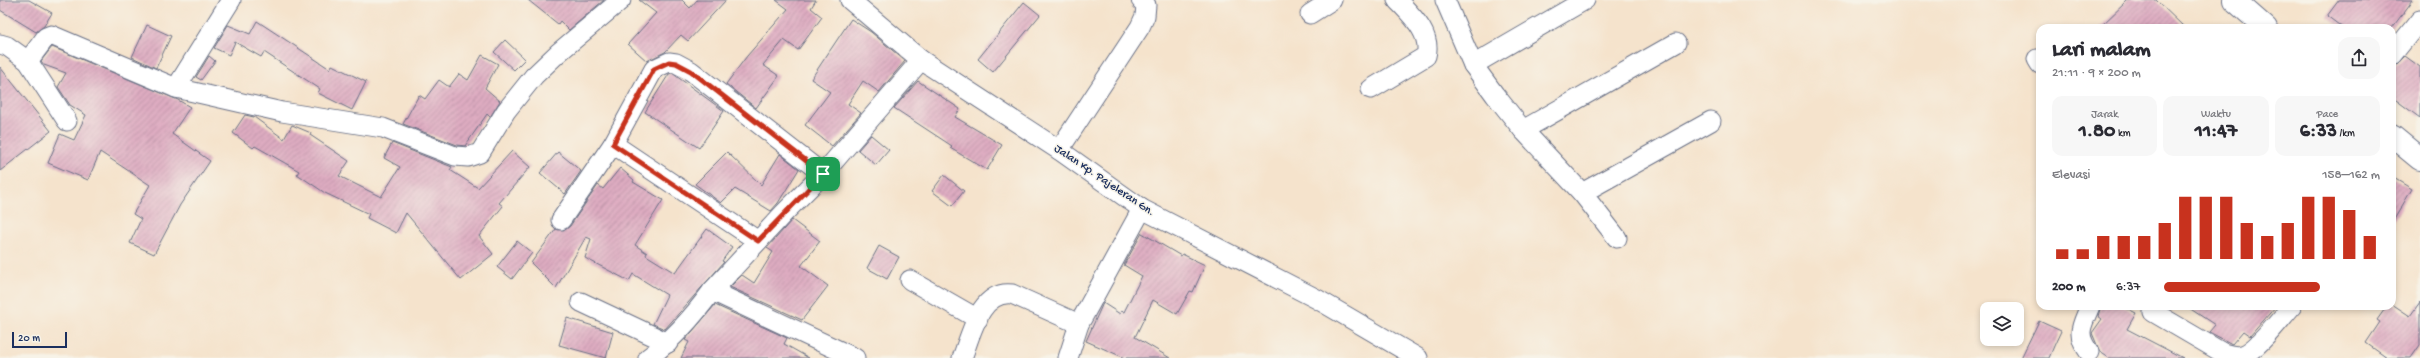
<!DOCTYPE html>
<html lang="id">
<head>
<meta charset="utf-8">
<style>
	:root { --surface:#fff; --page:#f7f7f7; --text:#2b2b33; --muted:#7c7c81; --accent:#c8321e }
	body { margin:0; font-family:"Gochi Hand",sans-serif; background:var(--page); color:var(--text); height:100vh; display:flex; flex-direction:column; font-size:15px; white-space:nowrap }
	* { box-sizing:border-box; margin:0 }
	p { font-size:13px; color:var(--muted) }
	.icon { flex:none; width:22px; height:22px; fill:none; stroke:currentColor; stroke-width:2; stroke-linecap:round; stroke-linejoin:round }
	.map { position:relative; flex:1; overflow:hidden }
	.drawer { position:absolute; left:2036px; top:24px; width:360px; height:286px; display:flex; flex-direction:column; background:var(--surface); border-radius:12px; box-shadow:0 2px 6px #0003 }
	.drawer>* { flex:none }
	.buttons { position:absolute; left:1980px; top:302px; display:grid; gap:8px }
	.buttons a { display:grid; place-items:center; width:44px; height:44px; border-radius:8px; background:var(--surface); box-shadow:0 2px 6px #0003; font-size:20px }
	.scale { position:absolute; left:12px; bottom:10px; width:55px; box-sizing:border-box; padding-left:4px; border:2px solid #1b2f5e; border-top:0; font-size:11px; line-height:14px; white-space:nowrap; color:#1b2f5e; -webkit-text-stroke:3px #f7f3e8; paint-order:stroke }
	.pin { position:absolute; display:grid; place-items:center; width:34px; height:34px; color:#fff; margin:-17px; border-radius:8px; box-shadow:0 2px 6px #0006 }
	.round { display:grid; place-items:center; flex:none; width:42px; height:42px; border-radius:12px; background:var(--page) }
	.head { display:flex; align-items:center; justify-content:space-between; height:68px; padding:0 16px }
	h1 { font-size:22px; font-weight:700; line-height:30px }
	.metrics { display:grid; grid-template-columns:repeat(3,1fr); gap:6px; height:68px; padding:4px 16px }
	.metrics div { display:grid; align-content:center; border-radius:10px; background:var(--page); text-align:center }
	.metrics b { font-size:20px; font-weight:700 }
	.metrics small { font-size:11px; font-weight:400 }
	.metrics p { font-size:11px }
	.chart { height:112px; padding:8px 16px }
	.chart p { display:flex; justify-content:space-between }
	.chart svg { width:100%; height:72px; margin-top:4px; stroke:var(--accent); stroke-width:6 }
	ul { padding:0 16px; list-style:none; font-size:13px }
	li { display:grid; grid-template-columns:64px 48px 1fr; align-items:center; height:30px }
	li i { height:10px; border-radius:5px; background:var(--accent) }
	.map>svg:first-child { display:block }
</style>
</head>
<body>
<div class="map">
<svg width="2420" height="358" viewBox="0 0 2420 358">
	<defs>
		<pattern id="building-hatch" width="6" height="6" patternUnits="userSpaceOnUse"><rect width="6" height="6" fill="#deacc1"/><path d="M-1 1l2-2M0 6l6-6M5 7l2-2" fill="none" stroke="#b38ca0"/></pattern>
	</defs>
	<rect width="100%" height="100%" fill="#f7f3e8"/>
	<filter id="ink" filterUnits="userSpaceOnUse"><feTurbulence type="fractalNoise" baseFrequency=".025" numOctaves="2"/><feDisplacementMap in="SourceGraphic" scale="8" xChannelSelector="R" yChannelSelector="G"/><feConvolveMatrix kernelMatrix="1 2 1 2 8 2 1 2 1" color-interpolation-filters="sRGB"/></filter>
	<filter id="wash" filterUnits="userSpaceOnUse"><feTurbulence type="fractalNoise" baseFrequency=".012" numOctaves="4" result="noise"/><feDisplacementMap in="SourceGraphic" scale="16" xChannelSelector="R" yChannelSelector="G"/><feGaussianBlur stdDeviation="0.9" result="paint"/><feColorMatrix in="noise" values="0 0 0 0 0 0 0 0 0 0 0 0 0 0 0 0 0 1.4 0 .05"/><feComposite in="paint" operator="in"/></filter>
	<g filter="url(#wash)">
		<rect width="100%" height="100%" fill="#f5e3cc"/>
		<g id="blocks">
			<g fill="url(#building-hatch)">
				<polygon points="0,0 29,0 52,13 44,26 36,32 0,10"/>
				<polygon points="528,0 604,0 569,30 560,21 558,24"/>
				<polygon points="639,0 682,0 690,8 697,0 726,0 688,41 681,35 665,52 647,61 628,44 656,13"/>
				<polygon points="776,0 816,0 811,8 822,17 798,50 784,40 763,65 779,76 756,108 726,84 747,56 788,9"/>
				<polygon points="2128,0 2156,0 2185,28 2099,28"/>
				<polygon points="2339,0 2413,0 2392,28 2343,28 2327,16"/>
				<polygon points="1024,2 1040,15 993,72 978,59"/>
				<polygon points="851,19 871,32 905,61 879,92 863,81 848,104 861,113 832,146 805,125 830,92 811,79"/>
				<polygon points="257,21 330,69 332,65 366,82 352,110 318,93 320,89 264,52 261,57 235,42 229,55 214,48 228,25 250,34"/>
				<polygon points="147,25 171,36 156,68 132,57"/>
				<polygon points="505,40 525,59 514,70 494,52"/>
				<polygon points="52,47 178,100 190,107 172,134 210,161 180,205 154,254 130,243 141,219 133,214 150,185 100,152 88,180 48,163 60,134 74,140 86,115 70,105 58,87 66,73 44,65 41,61"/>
				<polygon points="482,55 498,64 485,88 500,101 490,117 487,114 465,146 457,145 403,124 419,95 425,99 439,80 449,87 459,74 468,80"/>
				<polygon points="209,56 215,61 201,80 196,77"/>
				<polygon points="2405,56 2420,67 2420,118 2392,97 2392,66 2396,65"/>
				<polygon points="0,67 51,131 0,171"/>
				<polygon points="672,73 724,111 699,148 645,112 669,74"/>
				<polygon points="918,81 960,109 955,117 1002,145 987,170 950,148 952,146 894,108"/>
				<polygon points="245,115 254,117 284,139 292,125 311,133 310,135 349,161 339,176 381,197 400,167 384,158 392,143 452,167 450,170 478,188 512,151 530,167 499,203 503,206 479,236 493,254 461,280 406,213 396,233 367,218 369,214 325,193 297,174 299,171 255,146 253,148 233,133"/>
				<polygon points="871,135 889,150 876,165 858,150"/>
				<polygon points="558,152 581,171 565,194 540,173"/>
				<polygon points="727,152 761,185 780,154 799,169 778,203 771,211 735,189 721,203 695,184"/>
				<polygon points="620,168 634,180 633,182 663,200 635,245 647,253 646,255 675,273 707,229 732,247 722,261 724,262 665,329 653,324 667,295 633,274 629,281 585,258 591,239 586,237 556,288 531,263 556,229 565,230 570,226 598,185 603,189"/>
				<polygon points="944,175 964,191 952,206 932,191"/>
				<polygon points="2392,177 2412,189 2392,223"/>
				<polygon points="792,220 820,241 801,266 828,286 802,320 730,287 742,275 754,283 773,252 767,248"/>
				<polygon points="1142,233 1181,256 1182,254 1205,265 1193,292 1190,291 1177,314 1153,300 1135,337 1170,358 1125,358 1086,341 1103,303 1120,314 1121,311 1124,312 1142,276 1124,265"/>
				<polygon points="517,241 532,253 512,279 497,267"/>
				<polygon points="879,246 899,257 887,279 867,268"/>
				<polygon points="2420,302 2420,345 2411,358 2387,358 2366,343 2380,322 2377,320 2387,306 2392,304 2410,316"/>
				<polygon points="715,305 787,338 784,344 809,358 681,358 689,342 685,340"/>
				<polygon points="2101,306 2122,306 2136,313 2127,329 2183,358 2109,358 2100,352 2092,333 2102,319 2098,316"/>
				<polygon points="2186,306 2276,306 2250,336 2243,331 2232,344 2209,332 2215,325"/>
				<polygon points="567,318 613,332 606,358 559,345"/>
				<polygon points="2039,321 2061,331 2054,346 2049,358 2021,358"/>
			</g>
		</g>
	</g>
	<g filter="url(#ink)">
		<use href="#blocks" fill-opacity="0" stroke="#676e84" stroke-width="1"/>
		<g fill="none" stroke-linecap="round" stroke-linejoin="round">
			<defs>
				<g id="street">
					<polyline points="850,0 921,60 1059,150 1142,209 1317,299 1418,358"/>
					<polyline points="1445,0 1473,65 1495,95 1523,130 1582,193 1617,238"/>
					<polyline points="1310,14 1332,0"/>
					<polyline points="0,44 7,46 28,61 46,37 51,35 176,88 282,112 383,128 455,156 468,157 480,153 506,111 534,76 558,53 621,0"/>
					<polyline points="2392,55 2420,20"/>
					<polyline points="2037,59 2040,64"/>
					<polyline points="28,61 67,121"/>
					<polyline points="1473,65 1585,0"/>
					<polyline points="176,88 231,0"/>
					<path d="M 1371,89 L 1426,56 C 1432,34 1412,16 1397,0"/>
					<polyline points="1523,130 1676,43"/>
					<polyline points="613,144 758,241"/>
					<polyline points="1059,150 1140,27 1145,16 1146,5 1141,0"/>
					<polyline points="1582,193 1711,121"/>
					<polyline points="561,220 613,144 654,69 669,62 676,63 691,71 823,174"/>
					<polyline points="910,280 978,319"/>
					<polyline points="712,291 784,213 823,174 921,60"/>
					<polyline points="581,302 668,343"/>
					<path d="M 2153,312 L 2223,353 C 2230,355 2235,357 2242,355 C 2256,352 2281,318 2292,306"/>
					<path d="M 2089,352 C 2075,333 2082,326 2090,306"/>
					<path d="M 648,358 C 674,339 693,317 712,291 L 855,358"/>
					<path d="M 962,358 C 971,335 980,290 1012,294 L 1079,324"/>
					<polyline points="1068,358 1079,324 1142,209"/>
				</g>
				<g id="secondary">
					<polyline points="2234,0 2266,28"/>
					<polyline points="2392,136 2420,159"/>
				</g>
			</defs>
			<use href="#street" stroke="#676e84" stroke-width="21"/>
			<use href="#secondary" stroke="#676e84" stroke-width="24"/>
			<use href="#street" stroke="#fff" stroke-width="19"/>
			<use href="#secondary" stroke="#fff" stroke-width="22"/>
		</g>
	</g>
	<g fill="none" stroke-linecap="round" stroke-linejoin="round" filter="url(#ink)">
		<defs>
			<polygon id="route" points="669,62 676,63 691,71 823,174 758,241 613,144 654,69"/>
		</defs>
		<use href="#route" stroke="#fff" stroke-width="8"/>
		<use href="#route" stroke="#c8321e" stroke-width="5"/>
	</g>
	<g text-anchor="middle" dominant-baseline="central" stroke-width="3" stroke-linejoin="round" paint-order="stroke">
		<g font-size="12" fill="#1b2f5e" stroke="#f7f3e8">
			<text transform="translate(1104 181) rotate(34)">Jalan Kp. Pajeleran Gn.</text>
		</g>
	</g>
</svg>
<div class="buttons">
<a><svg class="icon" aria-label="layers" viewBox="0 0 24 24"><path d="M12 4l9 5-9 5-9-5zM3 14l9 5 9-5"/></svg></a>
</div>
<div class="scale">20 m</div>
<div class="pin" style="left:823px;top:174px;background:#1e9e55"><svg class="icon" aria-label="arrive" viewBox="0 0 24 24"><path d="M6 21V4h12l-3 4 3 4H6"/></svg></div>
<section class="drawer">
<div class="head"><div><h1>Lari malam</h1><p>21:11 · 9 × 200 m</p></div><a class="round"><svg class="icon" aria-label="share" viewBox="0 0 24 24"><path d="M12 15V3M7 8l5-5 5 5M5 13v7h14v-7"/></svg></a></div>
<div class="metrics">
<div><p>Jarak</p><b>1.80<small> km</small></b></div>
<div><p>Waktu</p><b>11:47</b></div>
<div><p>Pace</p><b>6:33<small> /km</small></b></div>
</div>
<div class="chart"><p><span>Elevasi</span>158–162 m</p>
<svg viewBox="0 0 160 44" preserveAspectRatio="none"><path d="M5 44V38M15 44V38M25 44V30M35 44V30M45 44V30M55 44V22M65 44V6M75 44V6M85 44V6M95 44V22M105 44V30M115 44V22M125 44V6M135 44V6M145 44V14M155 44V30"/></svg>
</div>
<ul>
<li><b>200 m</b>6:37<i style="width:72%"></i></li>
</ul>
</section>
</div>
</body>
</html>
